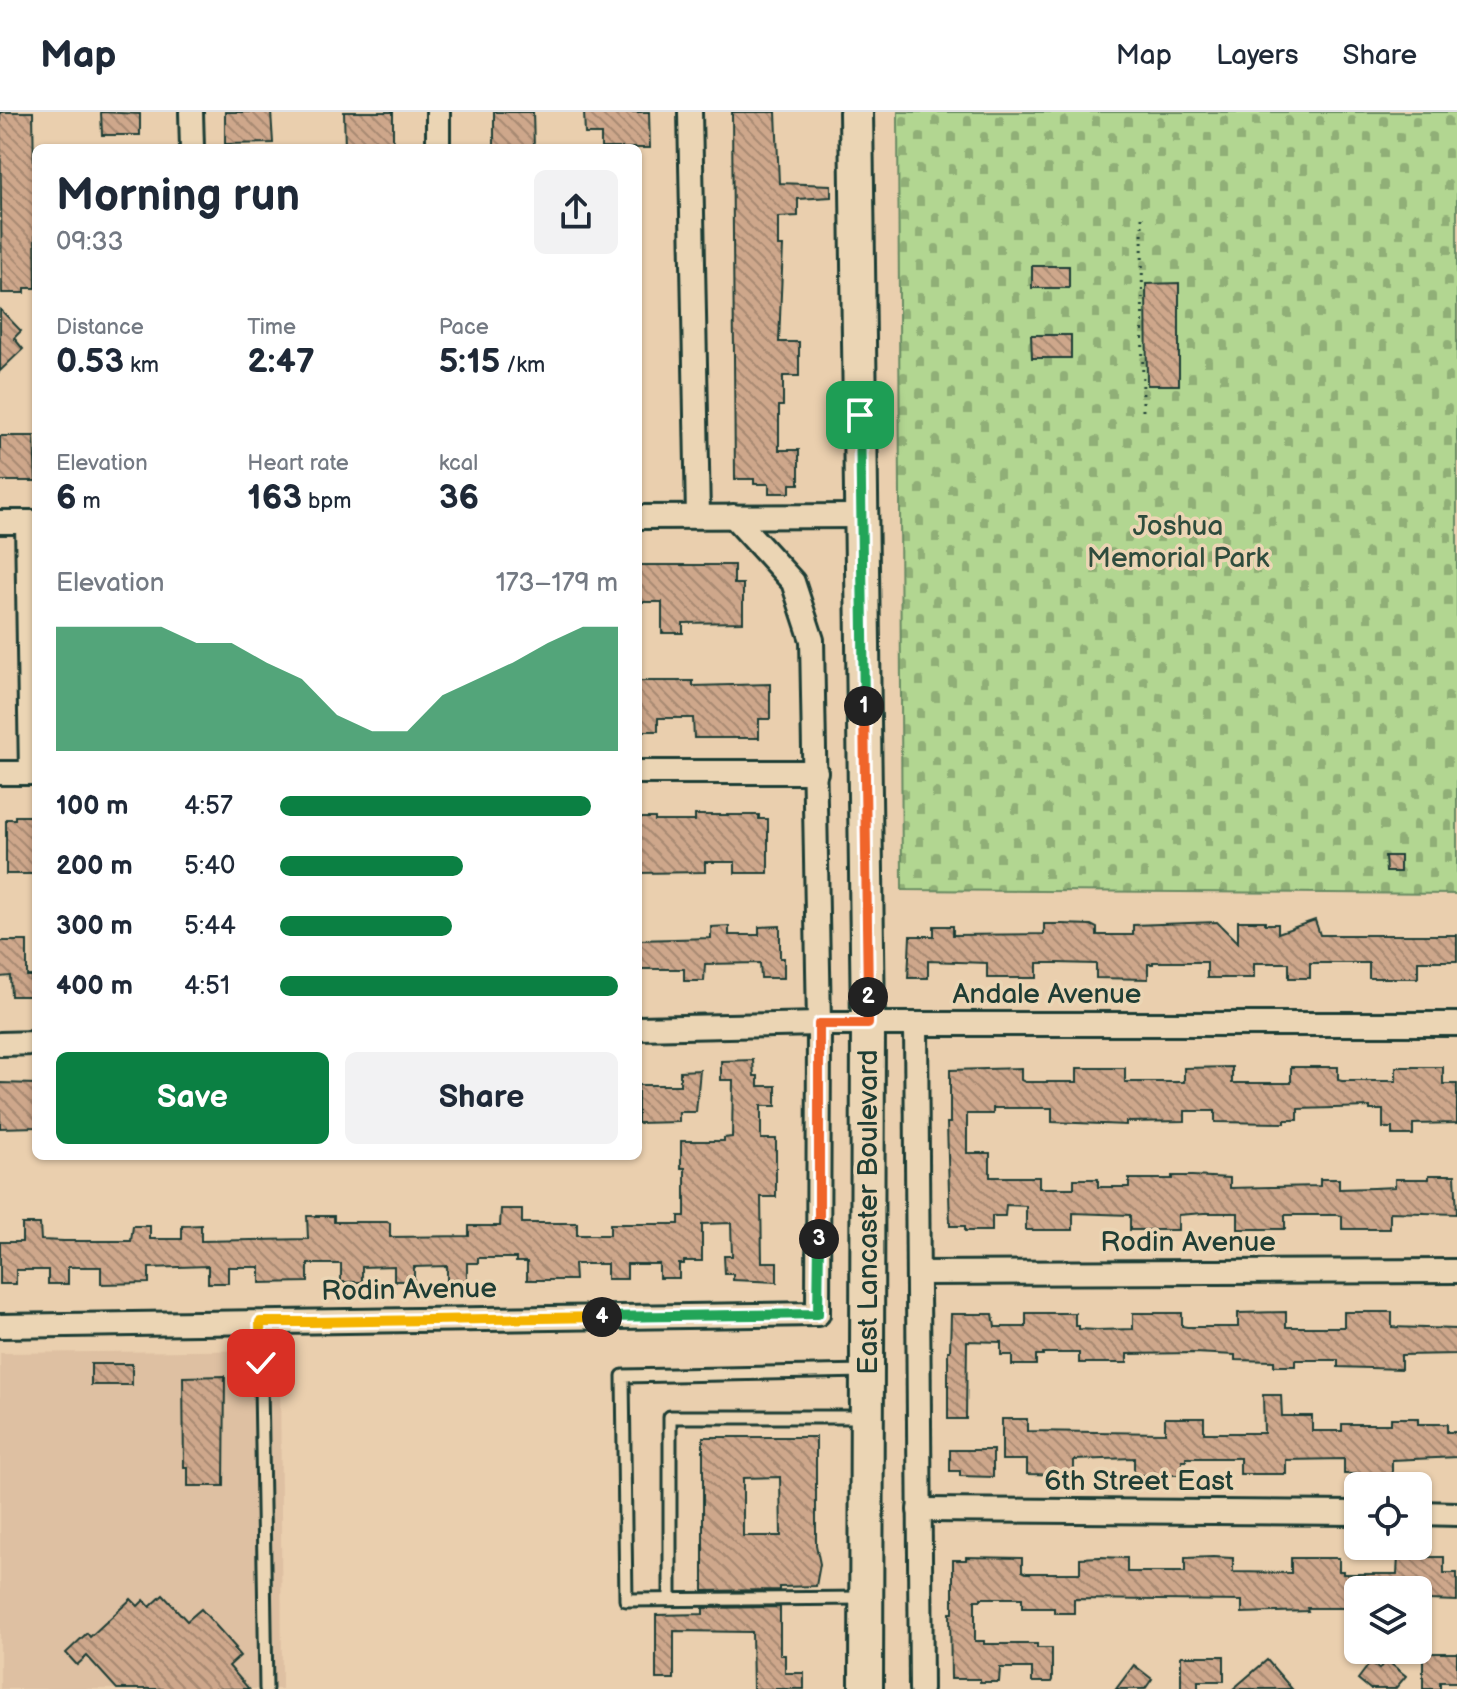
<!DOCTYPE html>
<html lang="en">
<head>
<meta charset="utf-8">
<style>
	:root { --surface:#fff; --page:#f2f2f3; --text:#1f2937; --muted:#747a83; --line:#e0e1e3; --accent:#0b8043 }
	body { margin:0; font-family:"Balsamiq Sans",sans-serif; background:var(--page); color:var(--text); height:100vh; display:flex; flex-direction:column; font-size:30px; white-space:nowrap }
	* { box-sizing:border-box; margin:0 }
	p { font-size:26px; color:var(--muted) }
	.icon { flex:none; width:44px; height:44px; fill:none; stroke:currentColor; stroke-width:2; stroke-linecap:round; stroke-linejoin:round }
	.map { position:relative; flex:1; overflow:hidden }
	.drawer { position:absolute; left:32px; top:32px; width:610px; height:1016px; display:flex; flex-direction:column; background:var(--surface); border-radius:12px; box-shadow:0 2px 6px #0004 }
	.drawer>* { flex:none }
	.buttons { position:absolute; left:1344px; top:1360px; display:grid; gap:16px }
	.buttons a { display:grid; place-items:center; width:88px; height:88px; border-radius:12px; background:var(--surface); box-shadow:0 2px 6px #0004; font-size:40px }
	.pin { position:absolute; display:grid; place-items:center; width:68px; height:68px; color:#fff; margin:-34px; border-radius:16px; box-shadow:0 4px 12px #0006 }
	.km { position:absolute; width:40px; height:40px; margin:-20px; border-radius:50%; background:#222; color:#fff; font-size:22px; line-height:40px; text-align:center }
	.round { display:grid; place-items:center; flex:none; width:84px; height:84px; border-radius:12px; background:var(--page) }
	.overview { display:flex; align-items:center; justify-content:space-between; height:136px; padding:0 24px }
	h1 { font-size:44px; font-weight:700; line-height:60px }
	.metrics { display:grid; grid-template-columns:repeat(3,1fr); gap:12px; height:136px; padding:8px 24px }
	.metrics div { display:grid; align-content:center }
	.metrics b { font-size:34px; font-weight:700 }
	.metrics small { font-size:22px; font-weight:400 }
	.metrics p { font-size:22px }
	.chart { height:224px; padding:16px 24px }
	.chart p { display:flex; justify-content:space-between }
	.chart svg { width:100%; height:144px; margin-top:8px; fill:var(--accent); opacity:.7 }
	.action { display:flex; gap:16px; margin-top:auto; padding:16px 24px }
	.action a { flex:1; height:92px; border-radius:12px; background:var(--accent); color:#fff; font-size:32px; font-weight:700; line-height:92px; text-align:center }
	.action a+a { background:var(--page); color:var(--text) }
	ul { padding:0 24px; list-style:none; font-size:26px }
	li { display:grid; grid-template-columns:128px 96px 1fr; align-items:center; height:60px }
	li i { height:20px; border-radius:10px; background:var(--accent) }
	header { display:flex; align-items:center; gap:48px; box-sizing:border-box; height:112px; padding:0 40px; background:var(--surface); border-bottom:2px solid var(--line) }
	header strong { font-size:38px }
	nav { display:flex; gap:44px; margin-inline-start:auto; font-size:28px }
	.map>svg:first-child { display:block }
</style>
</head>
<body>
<header>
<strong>Map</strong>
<nav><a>Map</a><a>Layers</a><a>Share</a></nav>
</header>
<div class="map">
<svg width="1457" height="1577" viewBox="0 0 1457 1577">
	<defs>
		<pattern id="cemetery-stones" width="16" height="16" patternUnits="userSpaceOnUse" patternTransform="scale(2)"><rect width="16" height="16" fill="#b2d691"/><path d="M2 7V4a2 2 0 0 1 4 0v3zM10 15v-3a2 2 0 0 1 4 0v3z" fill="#90af77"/></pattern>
		<pattern id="building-back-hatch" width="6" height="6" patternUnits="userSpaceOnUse" patternTransform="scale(2)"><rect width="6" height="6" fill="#cea78b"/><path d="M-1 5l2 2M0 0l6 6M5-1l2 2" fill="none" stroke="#a78972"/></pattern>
	</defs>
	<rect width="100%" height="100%" fill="#eacfae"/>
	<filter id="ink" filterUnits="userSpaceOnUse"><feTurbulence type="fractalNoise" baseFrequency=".0125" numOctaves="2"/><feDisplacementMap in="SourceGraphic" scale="16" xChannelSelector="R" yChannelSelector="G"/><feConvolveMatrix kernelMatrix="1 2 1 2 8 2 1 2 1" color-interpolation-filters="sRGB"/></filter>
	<g filter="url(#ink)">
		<polygon fill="#dec0a2" points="280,1238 282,1577 0,1577 0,1241"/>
		<polygon fill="url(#cemetery-stones)" stroke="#688a62" stroke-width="2" points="898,0 1457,0 1457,782 902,778"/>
		<g fill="url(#building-back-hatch)" stroke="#1f3d34" stroke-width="2" fill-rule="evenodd">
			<polygon points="0,0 33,0 36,176 25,176 25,181 2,181"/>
			<polygon points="101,0 140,2 140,23 102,23"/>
			<polygon points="225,0 271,0 273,31 225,32"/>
			<polygon points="344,0 393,0 393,36 345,36"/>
			<polygon points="494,0 533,0 534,36 494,36"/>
			<polygon points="584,0 649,0 650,36 601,36 601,22 585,22"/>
			<polygon points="732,0 776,0 779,71 831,73 831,85 798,87 798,104 778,105 778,134 783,134 779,230 799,230 799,264 783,264 783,294 779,294 779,338 799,338 799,372 790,372 790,381 769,381 769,372 754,372 754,367 735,367"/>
			<rect x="1032" y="154" width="37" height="22"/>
			<polygon points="1179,171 1179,273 1147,273 1146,172"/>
			<polygon points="0,197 21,219 14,226 23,237 0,259"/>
			<polygon points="1031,223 1071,223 1071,246 1032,246"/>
			<polygon points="0,324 34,324 36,369 0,369"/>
			<polygon points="638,453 734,453 734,472 743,472 743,510 683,511 683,521 662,521 662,490 638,490"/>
			<polygon points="638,569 693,569 693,574 770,572 770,607 759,607 759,626 694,626 693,606 658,606 658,619 638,619"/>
			<polygon points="695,703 759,703 759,707 768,707 768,761 735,761 735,750 705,750 705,760 638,761 638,706 655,706 655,709 695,709"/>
			<polygon points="15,704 36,704 36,762 6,762 6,707 15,707"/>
			<polygon points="1385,744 1400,744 1400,760 1386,760"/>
			<polygon points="1315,808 1320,823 1457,823 1457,849 1418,849 1418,866 1369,866 1369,851 1310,851 1310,866 1289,866 1289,851 1254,851 1254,866 1207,866 1207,850 1153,850 1153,852 1148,852 1148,867 1096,866 1096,852 1055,851 1037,851 1037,866 987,866 987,851 928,849 928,866 908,866 910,824 934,824 934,814 953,814 953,823 1044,822 1044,812 1062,812 1091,813 1097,816 1097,823 1133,823 1133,813 1217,810 1238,831 1238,809 1265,809 1265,812 1278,812 1278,821"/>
			<polygon points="729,814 729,823 759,823 759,815 780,814 780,846 784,846 784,866 761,866 760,851 705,852 704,869 684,869 684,857 638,857 638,828 711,826 711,815"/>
			<polygon points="0,829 27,829 27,864 31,864 31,884 11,884 10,864 0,865"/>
			<polygon points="753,948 754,964 758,964 758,974 776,974 776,994 761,994 761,1027 776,1027 776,1085 761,1085 762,1150 777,1150 777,1170 733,1168 733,1162 725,1162 724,1144 732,1144 731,1111 702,1112 702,1149 684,1149 684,1152 679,1152 679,1166 659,1166 659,1152 627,1152 627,1167 607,1167 607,1152 574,1152 575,1168 527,1168 527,1150 516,1150 516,1146 478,1146 478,1151 467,1151 467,1168 447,1169 447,1154 414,1155 414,1169 394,1169 394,1154 362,1155 362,1170 341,1170 341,1152 308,1152 308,1170 260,1171 260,1155 228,1155 228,1171 208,1171 208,1154 149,1156 149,1171 101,1172 101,1155 68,1155 68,1172 48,1172 48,1158 16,1158 16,1172 0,1172 0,1130 22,1130 22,1112 40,1112 41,1128 64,1129 131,1129 133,1114 150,1114 150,1127 182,1127 182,1114 201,1113 201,1129 308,1127 307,1104 334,1104 334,1110 387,1110 390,1111 390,1125 469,1124 469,1114 500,1114 501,1097 522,1097 522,1111 577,1111 577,1123 610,1123 610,1112 679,1112 679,1104 685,1104 685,1056 681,1056 681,1029 724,1029 724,1026 732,1025 733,968 721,968 721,949"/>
			<polygon points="1232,955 1232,971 1291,971 1291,955 1338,955 1338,968 1342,969 1396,969 1396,955 1443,955 1443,972 1457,972 1457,1011 1413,1012 1413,1023 1392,1023 1392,1016 1383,1016 1383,998 1370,998 1370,995 1298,997 1298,1008 1285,1008 1285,1011 1215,1010 1215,999 1185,999 1185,1009 1126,1010 1126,1013 1052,1010 1052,996 993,996 993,1002 967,1002 967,1041 990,1041 990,1065 1039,1065 1039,1076 1074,1076 1074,1067 1098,1067 1098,1075 1129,1075 1129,1067 1172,1067 1172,1064 1192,1064 1230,1066 1230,1076 1320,1074 1320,1067 1339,1067 1339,1077 1373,1076 1395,1075 1395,1067 1429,1067 1429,1063 1455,1063 1457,1102 1390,1100 1390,1117 1342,1117 1342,1104 1338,1103 1285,1103 1285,1117 1238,1117 1238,1101 1204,1101 1178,1103 1178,1118 1130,1118 1130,1103 1073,1101 1073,1118 1026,1118 1026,1094 1006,1093 1005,1104 992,1104 992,1119 965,1119 965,1114 950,1114 947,1011 950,1011 950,958 1021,956 1021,968 1025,970 1077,970 1077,956 1125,956 1125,970 1184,970 1184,956"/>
			<polygon points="700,958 696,1000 679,1000 679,1010 638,1011 638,973 680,973 680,959"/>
			<polygon points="0,971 36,972 36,1015 0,1016"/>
			<polygon points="1286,1200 1286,1215 1344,1215 1344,1200 1392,1200 1392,1215 1457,1217 1457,1242 1401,1243 1401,1257 1338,1255 1338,1248 1295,1248 1295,1254 1274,1254 1274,1249 1235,1248 1235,1243 1194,1241 1127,1242 1127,1251 1079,1251 1079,1241 1043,1241 1043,1243 1036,1243 1036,1253 1012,1253 1012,1243 1001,1243 1001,1230 967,1229 966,1307 948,1307 948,1239 950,1239 951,1202 993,1202 995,1215 1026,1215 1026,1201 1075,1201 1075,1214 1079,1214 1079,1217 1097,1218 1133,1217 1133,1201 1182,1201 1182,1214 1187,1215 1238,1215 1238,1201"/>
			<rect x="91" y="1252" width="41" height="21"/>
			<polygon points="225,1264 224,1374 188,1374 188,1355 184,1355 183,1265"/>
			<polygon points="1263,1283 1281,1283 1282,1304 1312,1304 1312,1319 1342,1319 1342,1312 1391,1312 1391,1306 1418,1306 1418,1312 1447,1312 1447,1320 1457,1320 1457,1345 1392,1348 1392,1362 1344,1362 1344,1347 1286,1348 1286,1362 1240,1362 1240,1346 1186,1346 1186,1349 1182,1349 1182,1363 1134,1363 1134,1346 1074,1348 1074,1363 1027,1362 1027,1348 1002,1348 1002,1307 1027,1307 1027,1319 1165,1321 1165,1306 1204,1306 1204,1321 1264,1321"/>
			<path d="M 703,1325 L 816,1325 L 816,1433 L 820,1452 L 816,1474 L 780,1475 L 780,1478 L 703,1479 ZM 780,1365 L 781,1424 L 743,1424 L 743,1366 Z"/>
			<polygon points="950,1338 993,1338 993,1365 960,1364 960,1359 950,1359"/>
			<polygon points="966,1445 1022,1446 1022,1459 1026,1461 1080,1461 1080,1446 1100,1445 1127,1446 1127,1460 1185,1460 1185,1446 1213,1445 1233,1446 1233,1460 1291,1461 1291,1446 1339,1446 1339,1459 1343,1459 1343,1462 1397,1462 1398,1445 1444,1445 1444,1461 1457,1461 1457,1489 1429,1488 1429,1478 1358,1478 1358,1496 1307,1496 1308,1499 1242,1501 1242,1489 1074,1487 1074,1501 1054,1501 1054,1496 1022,1496 1022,1486 981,1486 981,1488 975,1488 975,1529 984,1529 984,1532 1037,1532 1037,1536 1052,1536 1052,1568 1051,1570 1032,1570 1032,1556 1000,1556 999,1570 980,1570 980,1567 951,1567 950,1501 953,1501 953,1448 966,1448"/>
			<polygon points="163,1483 187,1509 201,1497 236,1536 234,1537 240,1544 229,1554 249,1577 117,1577 87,1544 77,1553 66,1541 87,1521 90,1525 131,1487 138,1494 144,1488 150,1495"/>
			<polygon points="780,1495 780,1543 785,1543 785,1561 804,1561 804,1577 753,1577 752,1520 674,1519 674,1567 656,1567 656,1503 703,1502 703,1496"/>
			<polygon points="1423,1541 1457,1541 1457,1570 1440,1570 1440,1577 1423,1577"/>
			<polygon points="1181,1544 1224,1544 1224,1569 1198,1569 1198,1577 1181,1577"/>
			<polygon points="1267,1548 1292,1577 1233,1577"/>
			<polygon points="1386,1548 1406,1564 1395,1577 1370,1577 1358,1567 1371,1550 1379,1557"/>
			<polygon points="1134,1553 1152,1567 1145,1577 1116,1577"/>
		</g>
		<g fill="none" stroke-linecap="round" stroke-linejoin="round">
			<defs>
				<g id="lane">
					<polyline points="260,1210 266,1577"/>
					<polyline points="863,1486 626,1488 623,1264 866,1259"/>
					<polyline points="670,1487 670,1305 864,1305"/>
				</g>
				<g id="street">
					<polyline points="191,0 192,36"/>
					<polyline points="438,0 438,36"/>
					<polyline points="690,0 698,404"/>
					<polyline points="638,405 861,404"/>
					<polyline points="0,410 36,410"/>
					<polyline points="27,411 31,661"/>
					<polyline points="638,660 816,660"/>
					<polyline points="0,661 36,661"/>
					<polyline points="916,913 921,1577"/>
					<polyline points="638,916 819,912 1457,912"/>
					<polyline points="0,932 36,931"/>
					<polyline points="919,1161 1457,1159"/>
					<polyline points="0,1214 818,1202 819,912 812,528 793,470 733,404"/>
					<polyline points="919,1398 1358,1401"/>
					<polyline points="1418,1401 1457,1402"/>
				</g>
				<polyline id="secondary" points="856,0 868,912 866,1577"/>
			</defs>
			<use href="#lane" stroke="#1f3d34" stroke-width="17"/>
			<use href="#street" stroke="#1f3d34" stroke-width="28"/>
			<use href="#secondary" stroke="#1f3d34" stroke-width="38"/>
			<polyline stroke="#1f3d34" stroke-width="3" stroke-dasharray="2 6" stroke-linecap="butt" points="1142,105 1143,303"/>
			<use href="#lane" stroke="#ebd5b4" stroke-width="11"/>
			<use href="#street" stroke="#ebd5b4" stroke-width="22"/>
			<use href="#secondary" stroke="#ebd5b4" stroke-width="32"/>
		</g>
	</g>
	<g fill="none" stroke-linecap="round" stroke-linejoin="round" filter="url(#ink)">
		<defs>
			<polyline id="split-1" points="860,303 864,594"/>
			<polyline id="split-2" points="864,594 868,885"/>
			<polyline id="split-3" points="819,1127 819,912 868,912 868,885"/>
			<polyline id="split-4" points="602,1205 818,1202 819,1127"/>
			<polyline id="split-5" points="311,1210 602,1205"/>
			<polyline id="split-6" points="261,1251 260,1210 311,1210"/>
		</defs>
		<use href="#split-1" stroke="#fff" stroke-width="16"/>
		<use href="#split-2" stroke="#fff" stroke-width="16"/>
		<use href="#split-3" stroke="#fff" stroke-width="16"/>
		<use href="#split-4" stroke="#fff" stroke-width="16"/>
		<use href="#split-5" stroke="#fff" stroke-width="16"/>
		<use href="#split-6" stroke="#fff" stroke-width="16"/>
		<use href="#split-1" stroke="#22a559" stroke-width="10"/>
		<use href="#split-2" stroke="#f0652b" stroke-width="10"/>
		<use href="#split-3" stroke="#f0652b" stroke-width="10"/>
		<use href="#split-4" stroke="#22a559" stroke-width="10"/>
		<use href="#split-5" stroke="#f5b400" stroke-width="10"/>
		<use href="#split-6" stroke="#f5b400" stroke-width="10"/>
	</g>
	<g text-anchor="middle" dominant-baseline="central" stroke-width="7" stroke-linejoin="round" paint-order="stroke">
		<g font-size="28" fill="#2e4c3d" stroke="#ebd5b4">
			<text x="1178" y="414">Joshua<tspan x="1178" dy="32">Memorial Park</tspan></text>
		</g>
		<g font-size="28" fill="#1f3d34" stroke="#ebd5b4">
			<text x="1047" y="882">Andale Avenue</text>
			<text transform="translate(868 1100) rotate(-90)">East Lancaster Boulevard</text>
			<text x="1188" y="1130">Rodin Avenue</text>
			<text transform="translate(409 1178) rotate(-1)">Rodin Avenue</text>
			<text x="1139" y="1369">6th Street East</text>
		</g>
	</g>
</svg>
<div class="buttons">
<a><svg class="icon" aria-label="locate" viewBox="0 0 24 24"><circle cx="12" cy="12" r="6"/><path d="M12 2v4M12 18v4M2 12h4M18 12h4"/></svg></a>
<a><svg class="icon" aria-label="layers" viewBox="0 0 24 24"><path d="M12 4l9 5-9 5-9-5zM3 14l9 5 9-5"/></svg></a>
</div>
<div class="pin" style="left:860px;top:303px;background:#1e9e55"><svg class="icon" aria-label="arrive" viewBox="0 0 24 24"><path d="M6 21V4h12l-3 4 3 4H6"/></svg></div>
<div class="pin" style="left:261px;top:1251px;background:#d93025"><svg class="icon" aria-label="check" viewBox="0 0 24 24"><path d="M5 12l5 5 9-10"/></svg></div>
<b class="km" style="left:864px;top:594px">1</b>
<b class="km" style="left:868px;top:885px">2</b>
<b class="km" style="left:819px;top:1127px">3</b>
<b class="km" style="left:602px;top:1205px">4</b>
<section class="drawer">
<div class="overview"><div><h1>Morning run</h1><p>09:33</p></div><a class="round"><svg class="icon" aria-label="share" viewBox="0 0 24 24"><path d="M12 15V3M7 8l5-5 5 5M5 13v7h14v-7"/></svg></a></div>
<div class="metrics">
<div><p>Distance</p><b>0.53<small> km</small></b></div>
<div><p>Time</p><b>2:47</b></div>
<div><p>Pace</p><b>5:15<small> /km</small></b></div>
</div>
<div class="metrics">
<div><p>Elevation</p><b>6<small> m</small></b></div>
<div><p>Heart rate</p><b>163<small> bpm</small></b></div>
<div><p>kcal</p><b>36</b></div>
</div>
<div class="chart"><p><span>Elevation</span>173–179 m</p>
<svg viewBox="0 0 160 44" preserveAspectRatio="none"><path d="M0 44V6L10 6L20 6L30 6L40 11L50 11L60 17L70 22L80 33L90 38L100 38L110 27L120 22L130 17L140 11L150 6L160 6V44z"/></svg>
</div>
<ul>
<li><b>100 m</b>4:57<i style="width:92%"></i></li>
<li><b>200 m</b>5:40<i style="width:54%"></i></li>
<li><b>300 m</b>5:44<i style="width:51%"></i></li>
<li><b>400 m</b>4:51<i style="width:100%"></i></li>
</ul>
<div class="action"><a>Save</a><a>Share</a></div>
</section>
</div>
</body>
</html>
